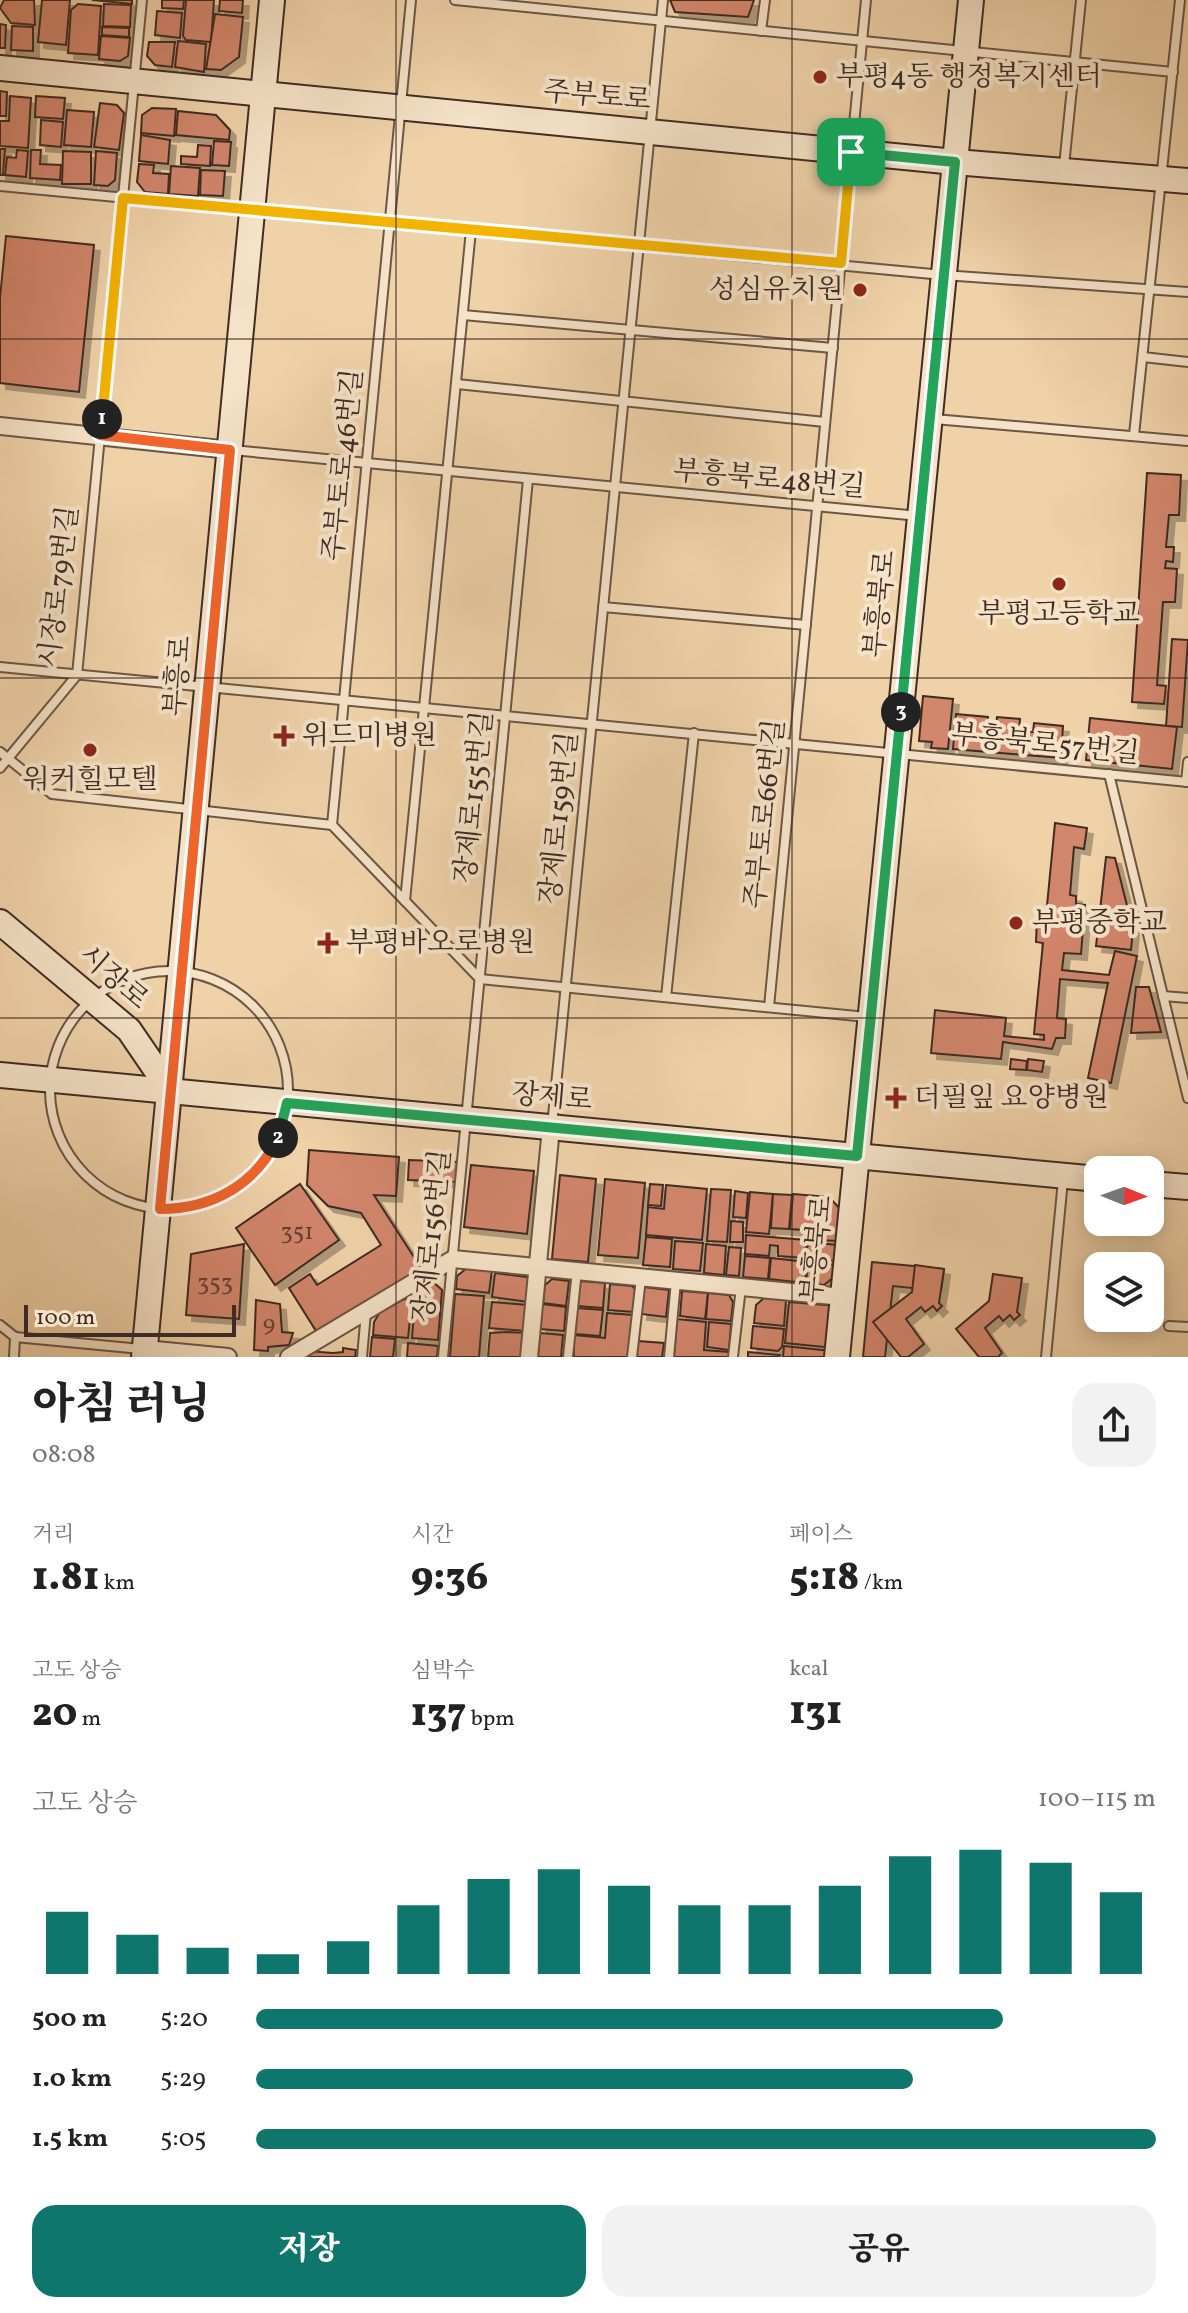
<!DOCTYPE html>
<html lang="ko">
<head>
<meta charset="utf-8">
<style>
	:root { --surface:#fff; --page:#f2f2f2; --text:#222; --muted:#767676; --accent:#0f766e }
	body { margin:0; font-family:Vollkorn,"Noto Serif KR",serif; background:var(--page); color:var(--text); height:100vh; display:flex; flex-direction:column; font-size:30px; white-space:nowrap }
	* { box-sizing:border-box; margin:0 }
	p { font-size:26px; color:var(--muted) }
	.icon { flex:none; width:44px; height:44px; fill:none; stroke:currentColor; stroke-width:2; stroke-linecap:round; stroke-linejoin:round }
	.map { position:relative; height:1357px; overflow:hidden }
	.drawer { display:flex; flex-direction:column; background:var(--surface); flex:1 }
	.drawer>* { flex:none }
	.needle { width:52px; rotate:91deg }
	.fabs { position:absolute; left:1084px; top:1156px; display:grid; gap:16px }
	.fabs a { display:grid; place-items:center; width:80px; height:80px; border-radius:16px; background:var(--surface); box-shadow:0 4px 20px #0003; font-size:40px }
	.scale { position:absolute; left:24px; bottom:20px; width:212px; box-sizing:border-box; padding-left:8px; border:4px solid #402c24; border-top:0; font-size:22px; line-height:28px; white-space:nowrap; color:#402c24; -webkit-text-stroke:6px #f5e2c7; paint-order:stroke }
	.pin { position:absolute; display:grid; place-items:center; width:68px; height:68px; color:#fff; margin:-34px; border-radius:16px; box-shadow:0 4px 12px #0006 }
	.km { position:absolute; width:40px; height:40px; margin:-20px; border-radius:50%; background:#222; color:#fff; font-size:22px; line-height:40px; text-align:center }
	.round { display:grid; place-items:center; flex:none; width:84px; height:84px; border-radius:24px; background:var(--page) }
	.head { display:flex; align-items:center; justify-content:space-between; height:136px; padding:0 32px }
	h1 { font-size:44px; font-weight:800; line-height:60px }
	.stats { display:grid; grid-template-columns:repeat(3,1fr); gap:12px; height:136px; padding:8px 32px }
	.stats div { display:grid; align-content:center }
	.stats b { font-size:40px; font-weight:800 }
	.stats small { font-size:22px; font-weight:400 }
	.stats p { font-size:22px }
	.chart { height:224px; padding:16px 32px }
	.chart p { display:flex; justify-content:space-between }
	.chart svg { width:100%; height:144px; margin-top:8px; stroke:var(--accent); stroke-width:6 }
	.button { display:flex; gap:16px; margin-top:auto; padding:16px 32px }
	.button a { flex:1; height:92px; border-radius:24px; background:var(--accent); color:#fff; font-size:32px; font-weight:800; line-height:92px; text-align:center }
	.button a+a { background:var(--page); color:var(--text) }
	ul { padding:0 32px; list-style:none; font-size:26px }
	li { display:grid; grid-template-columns:128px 96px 1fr; align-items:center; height:60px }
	li i { height:20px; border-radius:10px; background:var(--accent) }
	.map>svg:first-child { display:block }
</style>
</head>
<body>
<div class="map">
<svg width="1188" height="1357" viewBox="0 0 1188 1357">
	<defs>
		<filter id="shadow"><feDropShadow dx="6" dy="6" stdDeviation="0" flood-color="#0004"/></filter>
	</defs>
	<rect width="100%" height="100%" fill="#f0d2a9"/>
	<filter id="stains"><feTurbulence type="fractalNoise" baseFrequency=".0025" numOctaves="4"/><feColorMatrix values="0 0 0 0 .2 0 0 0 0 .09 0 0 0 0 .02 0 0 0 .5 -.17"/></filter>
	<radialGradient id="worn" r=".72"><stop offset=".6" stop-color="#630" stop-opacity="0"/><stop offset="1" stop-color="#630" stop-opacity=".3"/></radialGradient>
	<g fill="#d2866c" stroke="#402c24" stroke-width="2" filter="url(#shadow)">
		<polygon points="4,0 34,0 35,25 11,23 0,8"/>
		<polygon points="42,0 70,0 66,45 38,42"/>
		<polygon points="92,0 132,0 132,4"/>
		<polygon points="162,0 184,0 183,9 162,8"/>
		<polygon points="186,0 214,0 211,42 186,40 183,36"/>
		<polygon points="220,0 243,0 242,13 219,11"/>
		<polygon points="670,0 754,0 748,17 675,12"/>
		<polygon points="78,4 101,6 98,55 68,53 71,10"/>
		<polygon points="104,4 131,5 130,27 103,26"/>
		<polygon points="157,11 182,13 180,38 155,35"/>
		<polygon points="215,14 243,17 239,57 221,70 206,69"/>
		<polygon points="0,24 6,25 5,48 0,48"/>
		<polygon points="12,26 33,27 33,51 11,50"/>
		<polygon points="102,27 129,28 129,37 102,35"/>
		<polygon points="101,36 130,38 128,56 120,61 99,59"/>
		<polygon points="178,41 206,44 204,72 175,67"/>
		<polygon points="149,42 175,42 172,67 155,65 147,56"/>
		<polygon points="0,91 7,92 6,116 0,116"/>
		<polygon points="10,96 31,98 28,148 0,146 0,121 9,121"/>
		<polygon points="36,96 65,98 63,119 35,117"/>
		<polygon points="100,103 117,105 124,113 119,150 94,147"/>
		<polygon points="152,108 176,109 174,136 141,133 142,115"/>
		<polygon points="67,110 94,112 91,147 64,145"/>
		<polygon points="178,111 216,115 230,130 229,140 176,135"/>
		<polygon points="41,120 63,122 61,147 40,145"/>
		<polygon points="141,135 170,140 168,164 139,161"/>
		<polygon points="214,141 231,142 229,166 212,165"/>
		<polygon points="198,145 211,146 210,166 181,164 181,156 197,157"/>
		<polygon points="0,149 5,149 3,175 0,175"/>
		<polygon points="17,150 28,151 26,177 5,175 7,157 16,158"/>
		<polygon points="31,150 41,150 40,164 61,165 60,180 30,178"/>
		<polygon points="63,151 91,152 91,184 62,184"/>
		<polygon points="96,151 117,153 115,180 108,186 94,185"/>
		<polygon points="139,164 154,165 153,173 169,174 168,194 145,192 137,182"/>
		<polygon points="171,166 200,168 198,196 169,194"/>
		<polygon points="201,170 225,171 223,196 200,195"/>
		<polygon points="6,236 94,245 79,392 0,383 0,298"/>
		<polygon points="1147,473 1181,475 1179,515 1169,515 1166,547 1174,547 1173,562 1166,561 1165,568 1177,569 1175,602 1163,602 1157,685 1166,686 1164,704 1132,702"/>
		<polygon points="1172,639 1188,640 1182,727 1166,726"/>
		<polygon points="923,696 953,699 948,749 931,748 932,742 919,741"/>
		<polygon points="956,714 988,717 987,727 996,728 997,717 1020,719 1019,731 1033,732 1034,723 1063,726 1061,758 953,749"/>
		<polygon points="1090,718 1177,727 1172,769 1086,760"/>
		<polygon points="1055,823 1087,828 1084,849 1074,847 1070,895 1076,896 1076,904 1085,905 1081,954 1064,953 1062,970 1109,975 1115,951 1137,956 1111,1083 1088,1078 1108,983 1060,979 1057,1018 1066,1019 1065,1038 1056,1038 1052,1049 1003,1042 1001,1059 931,1053 935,1010 1006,1018 1004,1036 1044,1040 1044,1035 1034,1034 1043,943 1036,942 1037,916 1046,916"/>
		<polygon points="1106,857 1115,858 1133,929 1131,950 1096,946"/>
		<polygon points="1136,987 1149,987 1161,1032 1131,1033"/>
		<polygon points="1011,1059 1027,1061 1026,1070 1010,1069"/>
		<polygon points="1028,1059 1044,1061 1042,1072 1027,1070"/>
		<polygon points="309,1150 399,1157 396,1196 374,1195 421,1268 318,1334 289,1288 310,1274 317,1285 381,1245 361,1213 328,1206 307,1185"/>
		<polygon points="409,1160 458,1162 457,1182 408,1180"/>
		<polygon points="471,1165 534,1171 527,1234 464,1227"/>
		<polygon points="560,1175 596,1179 588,1262 552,1259"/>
		<polygon points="605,1179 645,1183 638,1258 598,1255"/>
		<polygon points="300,1184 339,1240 275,1285 236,1228"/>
		<polygon points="650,1184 663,1185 661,1206 648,1205"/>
		<polygon points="666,1185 707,1189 702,1240 646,1235 648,1207 664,1209"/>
		<polygon points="711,1189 731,1190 727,1242 707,1241"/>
		<polygon points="735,1191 748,1193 746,1218 733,1217"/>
		<polygon points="750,1192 773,1194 769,1234 746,1232"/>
		<polygon points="773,1194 792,1195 789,1229 771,1228"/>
		<polygon points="793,1194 829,1197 841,1210 839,1241 815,1240 816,1231 790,1229"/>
		<polygon points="731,1221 743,1222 743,1242 730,1242"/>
		<polygon points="746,1235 806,1240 805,1258 778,1256 778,1246 770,1245 769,1256 745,1254"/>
		<polygon points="646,1237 672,1239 670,1267 643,1265"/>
		<polygon points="675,1241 703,1243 700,1271 673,1269"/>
		<polygon points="808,1242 837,1245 835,1261 806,1258"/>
		<polygon points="244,1244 239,1319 186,1315 191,1254"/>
		<polygon points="706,1244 726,1246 724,1275 704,1273"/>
		<polygon points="729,1247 741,1248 739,1276 726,1275"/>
		<polygon points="745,1256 770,1258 768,1279 743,1277"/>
		<polygon points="771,1258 807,1262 805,1283 769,1279"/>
		<polygon points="808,1262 835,1265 834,1277 824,1285 806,1283"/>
		<polygon points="872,1262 944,1269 941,1291 893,1286 885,1357 863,1357"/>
		<polygon points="915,1265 944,1269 939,1303 942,1306 937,1311 933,1306 925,1312 921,1307 906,1319 924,1344 908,1357 901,1357 873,1322 912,1292"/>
		<polygon points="467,1268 492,1270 489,1293 456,1289 457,1276"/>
		<polygon points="495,1273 527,1277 531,1282 529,1302 492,1297"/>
		<polygon points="993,1274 1022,1278 1017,1312 1020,1315 1014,1320 1010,1315 1003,1321 999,1316 985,1328 1002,1353 998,1357 979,1357 956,1329 989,1301"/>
		<polygon points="430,1279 442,1290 438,1340 412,1338 416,1289"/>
		<polygon points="552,1279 569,1281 566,1306 543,1303 545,1285"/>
		<polygon points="580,1281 605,1283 603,1308 577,1306"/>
		<polygon points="610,1284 632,1286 636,1290 634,1312 608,1310"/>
		<polygon points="644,1287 669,1290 666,1317 641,1314"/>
		<polygon points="682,1291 708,1293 705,1319 680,1316"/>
		<polygon points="708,1293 729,1295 733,1302 731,1321 706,1319"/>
		<polygon points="455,1294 484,1296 479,1357 450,1357"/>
		<polygon points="764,1298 786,1300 784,1326 754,1323 756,1305"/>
		<polygon points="404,1299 412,1300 408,1338 373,1335 374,1322 380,1312"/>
		<polygon points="256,1300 280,1304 282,1332 293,1333 289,1345 268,1347 268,1351 254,1350"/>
		<polygon points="492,1302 528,1305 526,1331 489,1328"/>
		<polygon points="789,1302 838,1306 834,1348 785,1343"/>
		<polygon points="542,1304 566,1307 564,1331 540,1329"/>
		<polygon points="577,1308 603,1310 600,1336 575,1334"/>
		<polygon points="607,1313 633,1315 629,1357 574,1357 574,1335 605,1338"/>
		<polygon points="677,1319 706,1322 704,1350 729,1352 729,1357 674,1357"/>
		<polygon points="709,1322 731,1324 729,1350 707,1347"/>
		<polygon points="753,1326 784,1329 782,1347 778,1351 751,1348"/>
		<polygon points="507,1332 526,1333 524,1357 488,1357 490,1333"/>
		<polygon points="540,1333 563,1335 561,1357 538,1357"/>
		<polygon points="372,1337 395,1339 393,1357 370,1357"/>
		<polygon points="638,1341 664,1343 662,1357 636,1357"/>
		<polygon points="408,1343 438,1346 437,1357 407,1357"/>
		<polygon points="784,1346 832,1351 832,1357 783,1357"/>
		<polygon points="343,1348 356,1350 355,1357 307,1357 308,1351 333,1353 343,1352"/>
		<polygon points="748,1352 780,1355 779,1357 748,1357"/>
	</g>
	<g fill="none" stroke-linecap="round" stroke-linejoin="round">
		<defs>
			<g id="lane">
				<polyline points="455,0 1173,72"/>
				<polyline points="761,31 765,0"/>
				<polyline points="1064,166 1081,0"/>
				<polyline points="0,186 943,275 1188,292"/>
				<polyline points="463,315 833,348"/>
				<polyline points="1143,357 1188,362"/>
				<polyline points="457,384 825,422"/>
				<polyline points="934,419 1188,441"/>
				<polyline points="1134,435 1180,0"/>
				<polyline points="232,450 919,516"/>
				<polyline points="603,607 806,625"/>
				<polyline points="0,667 1188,782"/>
				<polyline points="0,752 52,794 332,825 480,979 867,1017"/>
				<polyline points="0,768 77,675 142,0"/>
				<polyline points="1109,774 1188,1098"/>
				<polyline points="1186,782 1188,762"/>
				<polyline points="332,825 411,0"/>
				<polyline points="405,901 471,230"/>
				<circle cx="169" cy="1090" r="119"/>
				<polyline points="1163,996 1188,998"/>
				<polyline points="666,997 694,733"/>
				<polyline points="769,1007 866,0"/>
				<polyline points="552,1126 663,0"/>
				<polyline points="0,1325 15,1337 141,1349"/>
				<polyline points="1169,1326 1188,1327"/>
				<polyline points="14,1357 15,1337"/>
				<polyline points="362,1357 366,1312"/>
				<polyline points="443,1357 528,479"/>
				<polyline points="568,1357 577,1270"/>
				<polyline points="632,1357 641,1278"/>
				<polyline points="669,1357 676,1281"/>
				<polyline points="733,1357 741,1287"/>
				<polyline points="1046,1357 1063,1180"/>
			</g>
			<g id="street">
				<polyline points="0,426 230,450"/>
				<polyline points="145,1349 228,1357"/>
				<polyline points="289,1357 453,1259 843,1297"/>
				<polyline points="529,1357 551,1128"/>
			</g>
			<g id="secondary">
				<polyline points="0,68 955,162 1188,181"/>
				<polyline points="0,922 129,1030 172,1093"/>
				<polyline points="0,1075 1098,1179"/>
				<polyline points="1150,1184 1188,1187"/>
				<polyline points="144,1357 272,0"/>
				<polyline points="837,1357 971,0"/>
			</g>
		</defs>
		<use href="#lane" stroke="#6c5645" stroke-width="12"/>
		<use href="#street" stroke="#6c5645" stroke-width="20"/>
		<use href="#secondary" stroke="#402c24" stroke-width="28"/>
		<use href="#lane" stroke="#f5e2c7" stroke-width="8"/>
		<use href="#street" stroke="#f5e2c7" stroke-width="16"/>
		<use href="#secondary" stroke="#f5e2c7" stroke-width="24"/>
	</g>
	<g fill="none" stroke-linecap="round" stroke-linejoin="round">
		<defs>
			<polyline id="split-1" points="102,419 123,198 841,263 851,152"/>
			<path id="split-2" d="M 102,419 L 100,435 L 230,450 L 160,1209 C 212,1209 255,1185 278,1138"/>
			<polyline id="split-3" points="278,1138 287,1103 857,1156 901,712"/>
			<polyline id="split-4" points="851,152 955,162 901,712"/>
		</defs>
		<use href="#split-1" stroke="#fff" stroke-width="16"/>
		<use href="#split-2" stroke="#fff" stroke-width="16"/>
		<use href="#split-3" stroke="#fff" stroke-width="16"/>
		<use href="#split-4" stroke="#fff" stroke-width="16"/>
		<use href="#split-1" stroke="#f5b400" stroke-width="10"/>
		<use href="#split-2" stroke="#f0652b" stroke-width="10"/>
		<use href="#split-3" stroke="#22a559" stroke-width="10"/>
		<use href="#split-4" stroke="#22a559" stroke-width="10"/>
	</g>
	<path fill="none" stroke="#402c24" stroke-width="2" stroke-opacity="0.55" d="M 396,0 L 396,1357M 792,0 L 792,1357M 0,339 L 1188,339M 0,678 L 1188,678M 0,1018 L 1188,1018"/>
	<g fill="#8f2418" stroke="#f5e2c7" stroke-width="3">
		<circle cx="820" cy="77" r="8"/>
		<circle cx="860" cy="290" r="8"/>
		<circle cx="1059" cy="584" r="8"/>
		<path d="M280 724h8v8h8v8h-8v8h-8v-8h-8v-8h8z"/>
		<circle cx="90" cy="750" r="8"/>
		<circle cx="1016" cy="923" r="8"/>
		<path d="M324 931h8v8h8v8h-8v8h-8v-8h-8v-8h8z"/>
		<path d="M892 1086h8v8h8v8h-8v8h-8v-8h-8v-8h8z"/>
	</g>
	<g text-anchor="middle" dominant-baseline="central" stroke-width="8" stroke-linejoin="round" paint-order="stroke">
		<g font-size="24" fill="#644236">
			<text x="297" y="1233">351</text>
			<text x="215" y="1284">353</text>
			<text x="269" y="1325">9</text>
		</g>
		<g font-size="28" fill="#402c24" stroke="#f5e2c7" text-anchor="start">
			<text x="836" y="77">부평4동 행정복지센터</text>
			<text x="844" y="290" text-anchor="end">성심유치원</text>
			<text x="1059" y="614" text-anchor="middle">부평고등학교</text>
			<text x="302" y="736">위드미병원</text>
			<text x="90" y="780" text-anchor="middle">워커힐모텔</text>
			<text x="1032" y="923">부평중학교</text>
			<text x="346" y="943">부평바오로병원</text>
			<text x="914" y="1098">더필잎 요양병원</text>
		</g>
		<g font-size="28" fill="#402c24" stroke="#f5e2c7">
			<text transform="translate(597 97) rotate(5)">주부토로</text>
			<text transform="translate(344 465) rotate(-84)">주부토로46번길</text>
			<text transform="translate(769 480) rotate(5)">부흥북로48번길</text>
			<text transform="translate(60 587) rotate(-83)">시장로79번길</text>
			<text transform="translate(881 604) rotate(-84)">부흥북로</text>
			<text transform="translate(179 676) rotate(-85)">부흥로</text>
			<text transform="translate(1045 745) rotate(6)">부흥북로57번길</text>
			<text transform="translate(475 797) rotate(-84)">장제로155번길</text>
			<text transform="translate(766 814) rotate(-84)">주부토로66번길</text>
			<text transform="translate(560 818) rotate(-84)">장제로159번길</text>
			<text transform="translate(113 978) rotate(41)">시장로</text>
			<text transform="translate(552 1098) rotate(5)">장제로</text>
			<text transform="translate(433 1236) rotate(-84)">장제로156번길</text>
			<text transform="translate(818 1249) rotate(-84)">부흥북로</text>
		</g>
	</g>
	<rect width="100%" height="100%" filter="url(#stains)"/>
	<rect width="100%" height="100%" fill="url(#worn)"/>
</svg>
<div class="fabs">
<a><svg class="needle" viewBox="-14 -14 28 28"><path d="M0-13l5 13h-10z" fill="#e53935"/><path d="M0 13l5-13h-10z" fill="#767676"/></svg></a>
<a><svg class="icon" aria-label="layers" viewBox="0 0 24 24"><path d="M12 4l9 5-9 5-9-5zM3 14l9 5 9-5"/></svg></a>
</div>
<div class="scale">100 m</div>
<div class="pin" style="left:851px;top:152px;background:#1e9e55"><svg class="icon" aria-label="arrive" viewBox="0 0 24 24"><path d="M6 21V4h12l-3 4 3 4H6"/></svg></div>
<b class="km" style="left:102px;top:419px">1</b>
<b class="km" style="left:278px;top:1138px">2</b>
<b class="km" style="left:901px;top:712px">3</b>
</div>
<section class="drawer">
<div class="head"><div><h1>아침 러닝</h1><p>08:08</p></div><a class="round"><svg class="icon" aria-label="share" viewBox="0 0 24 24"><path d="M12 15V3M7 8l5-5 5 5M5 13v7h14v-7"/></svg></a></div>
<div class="stats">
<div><p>거리</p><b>1.81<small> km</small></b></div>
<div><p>시간</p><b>9:36</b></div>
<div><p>페이스</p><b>5:18<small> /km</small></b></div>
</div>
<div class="stats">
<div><p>고도 상승</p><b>20<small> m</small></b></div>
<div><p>심박수</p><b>137<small> bpm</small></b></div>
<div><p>kcal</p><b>131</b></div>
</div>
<div class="chart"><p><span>고도 상승</span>100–115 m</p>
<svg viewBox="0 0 160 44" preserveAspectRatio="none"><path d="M5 44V25M15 44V32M25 44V36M35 44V38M45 44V34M55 44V23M65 44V15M75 44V12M85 44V17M95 44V23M105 44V23M115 44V17M125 44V8M135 44V6M145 44V10M155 44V19"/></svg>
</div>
<ul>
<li><b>500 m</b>5:20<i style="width:83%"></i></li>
<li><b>1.0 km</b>5:29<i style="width:73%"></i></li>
<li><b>1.5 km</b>5:05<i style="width:100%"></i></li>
</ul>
<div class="button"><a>저장</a><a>공유</a></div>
</section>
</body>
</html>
